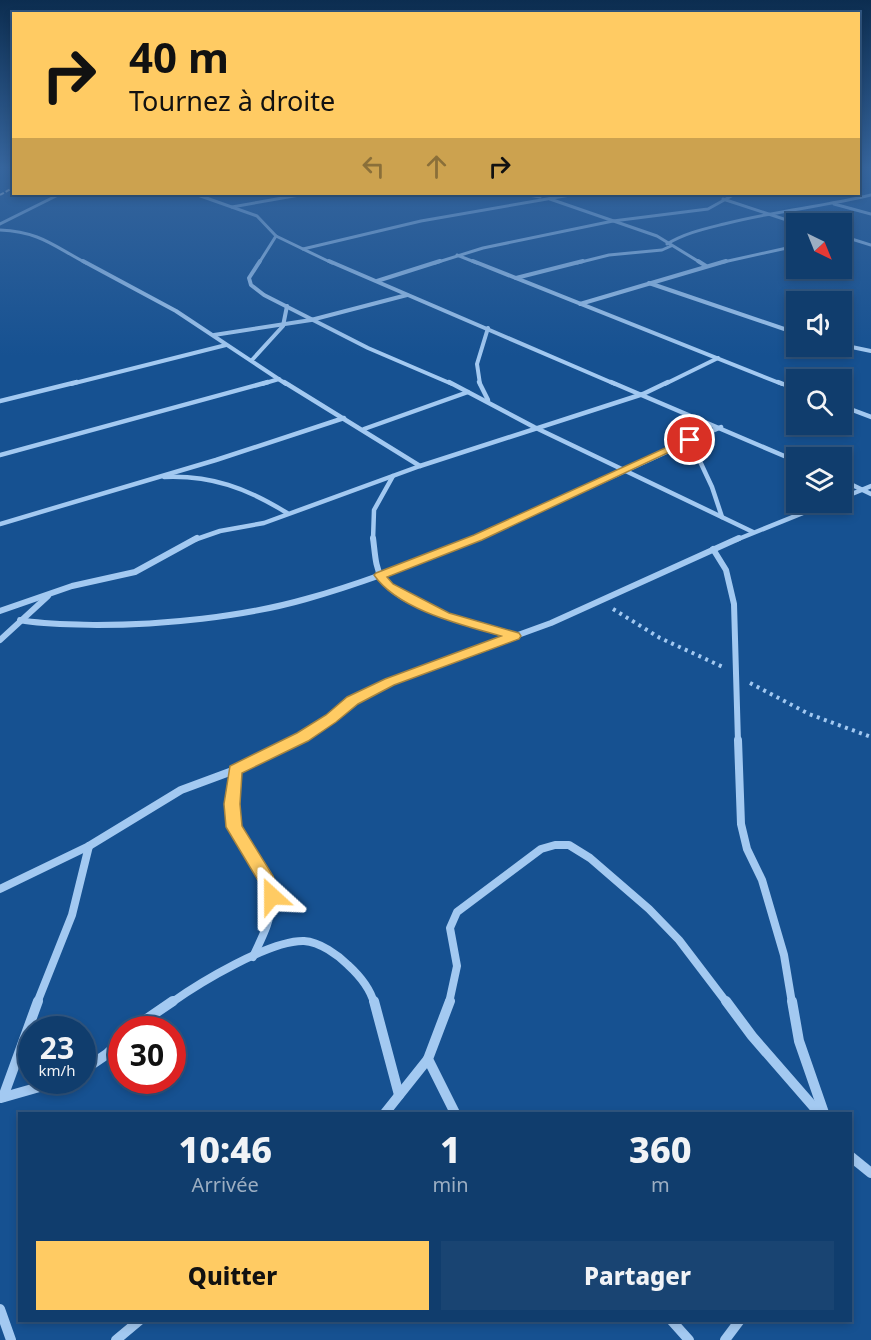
<!DOCTYPE html>
<html lang="fr">
<meta charset="utf-8">
<style>
:root{--surface:#103d6d;--page:#194472;--text:#f1f3f6;--muted:#9caec2;--line:#305680;--accent:#ffcb63}
body{margin:0;font-family:"Noto Sans",sans-serif;background:var(--page);color:var(--text);height:100vh;display:flex;flex-direction:column;font-size:22px;white-space:nowrap}
*{box-sizing:border-box;margin:0}
p{font-size:20px;color:var(--muted)}
.icon{flex:none;width:33px;height:33px;fill:none;stroke:currentColor;stroke-width:2;stroke-linecap:round;stroke-linejoin:round}
.map{position:relative;flex:1;overflow:hidden}
.drawer{position:absolute;left:18px;top:1112px;width:834px;height:210px;display:flex;flex-direction:column;background:var(--surface);border-radius:0px;box-shadow:0 3px 9px #0003,0 0 0 2px var(--line)}
.drawer>*{flex:none}
.hud{position:absolute;left:12px;top:12px;width:848px;height:183px;border-radius:0px;box-shadow:0 3px 9px #0003,0 0 0 2px var(--line);background:#ffcb63;color:#111;overflow:hidden}
.needle{width:39px;rotate:137deg}
.controls{position:absolute;left:786px;top:213px;display:grid;gap:12px}
.controls a{display:grid;place-items:center;width:66px;height:66px;border-radius:0px;background:var(--surface);box-shadow:0 3px 9px #0003,0 0 0 2px var(--line);font-size:30px}
.speed{position:absolute;left:18px;top:1016px;display:flex;gap:12px;font-size:30px;font-weight:700;text-align:center}
.speed>*{display:grid;place-content:center;width:78px;height:78px;border-radius:50%;background:var(--surface);box-shadow:0 3px 9px #0003,0 0 0 2px var(--line);line-height:1}
.speed small{font-size:15px;font-weight:400}
.speed .limit{border:9px solid #d22;background:#fff;color:#111}
.pin{position:absolute;display:grid;place-items:center;width:51px;height:51px;color:#fff;margin:-26px;border:3px solid #fff;border-radius:50%;box-shadow:0 2px 6px #0007}
.me{position:absolute;width:66px;margin:-33px;rotate:336deg;stroke-linejoin:round;filter:drop-shadow(0 0 4px #0008)}
.turn{display:flex;align-items:center;gap:21px;height:126px;padding:0 18px;font-size:27px}
.turn .icon{width:78px;height:78px;stroke-width:2.5}
.turn b{display:block;font-size:42px;line-height:51px}
.lanes{display:flex;align-items:center;height:57px;padding:0 18px;background:#0003;justify-content:center;gap:30px;direction:ltr}
.lanes .off{opacity:.35}
.eta{display:flex;justify-content:space-evenly;align-items:center;height:102px;text-align:center}
.eta b{font-size:36px;font-weight:800;line-height:42px}
.cta{display:flex;gap:12px;margin-top:auto;padding:12px 18px}
.cta a{flex:1;height:69px;border-radius:0px;background:var(--accent);color:#111;font-size:24px;font-weight:800;line-height:69px;text-align:center}
.cta a+a{background:var(--page);color:var(--text)}
.map>svg:first-child{display:block}
.lines{fill:none;stroke-linecap:round;stroke-linejoin:round}
.path{stroke:#a3c9f1;stroke-width:4;stroke-dasharray:3 4.5;stroke-linecap:butt}
.street-far5{stroke:#a3c9f1;stroke-width:3}
.street-far4{stroke:#a3c9f1;stroke-width:4}
.street-far3{stroke:#a3c9f1;stroke-width:4.5}
.street-far2{stroke:#a3c9f1;stroke-width:6}
.street-far1{stroke:#a3c9f1;stroke-width:8}
.street{stroke:#a3c9f1;stroke-width:10}
.rail{stroke:#fff;stroke-width:2;stroke-dasharray:4.5 2;stroke-linecap:butt}
.route{fill:#ffcb63;stroke:#a68440;stroke-width:1.5}
</style>
<div class="map">
<svg width="871" height="1340" viewBox="0 0 871 1340">
<rect width="100%" height="100%" fill="#165191"/>
<g class="lines">
<g class="path">
<polyline points="613,609 660,638 723,667"/>
<polyline points="750,683 809,714 871,737"/>
</g>
<g class="street-far5">
<polyline points="195,194 257,216 276,236 332,263"/>
<polyline points="523,194 540,197"/>
<polyline points="550,199 657,236 701,263"/>
<polyline points="723,199 799,224"/>
<polyline points="834,204 871,214"/>
<polyline points="232,207 305,194"/>
<polyline points="0,224 60,194"/>
<path d="M0 230C40 232 52 245 86 263"/>
<polyline points="842,236 871,245"/>
<path d="M667 244C685 233 704 229 724 224 773 211 822 207 871 195"/>
<polyline points="303,249 421,221 576,194"/>
<polyline points="457,255 477,263"/>
<polyline points="259,263 276,236"/>
<polyline points="435,263 483,248 613,221 708,209 735,194"/>
<polyline points="577,263 609,255 662,250 671,246"/>
<polyline points="719,263 796,246"/>
</g>
<g class="street-far4">
<polyline points="83,261 176,311 286,384"/>
<polyline points="260,261 249,278 251,285 264,295 368,348 452,384"/>
<polyline points="329,261 615,384"/>
<polyline points="473,261 782,384"/>
<polyline points="698,261 706,266"/>
<polyline points="516,278 583,261"/>
<polyline points="377,281 440,261"/>
<polyline points="649,283 796,333"/>
<polyline points="580,304 726,261"/>
<polyline points="214,335 311,320 407,295"/>
<polyline points="842,345 871,351"/>
<polyline points="252,360 283,326 287,306"/>
<polyline points="71,384 226,345"/>
<polyline points="262,384 279,379"/>
<polyline points="480,384 477,364 488,328"/>
<polyline points="665,384 718,358"/>
</g>
<g class="street-far3">
<polyline points="284,382 420,466"/>
<polyline points="449,382 534,427 753,532"/>
<polyline points="479,382 488,400"/>
<polyline points="611,382 796,461"/>
<polyline points="778,382 796,389"/>
<polyline points="0,401 77,382"/>
<polyline points="842,406 871,417"/>
<polyline points="364,429 468,392"/>
<polyline points="690,440 712,487 722,517"/>
<polyline points="0,455 268,382"/>
<path d="M164 477C211 475 247 488 287 513"/>
<polyline points="842,480 871,494"/>
<polyline points="842,498 871,486"/>
<polyline points="0,524 216,460 344,418"/>
<polyline points="194,540 220,531 264,523 420,466 643,394 668,382"/>
<polyline points="373,540 374,510 393,476"/>
<polyline points="474,540 721,427"/>
<polyline points="736,540 830,502"/>
</g>
<g class="street-far2">
<path d="M373 538C375 552 375 567 382 579 401 609 481 627 515 636"/>
<polyline points="713,549 726,570 734,604 738,742"/>
<polyline points="0,611 72,586 135,572 197,538"/>
<path d="M20 620C46 625 71 624 97 625 162 625 243 617 306 599 364 583 421 560 478 538"/>
<polyline points="0,640 48,596"/>
<polyline points="294,742 331,719 352,701 389,682 551,623 739,538"/>
</g>
<g class="street-far1">
<polyline points="738,740 741,824 747,849 762,880 784,955 792,1003"/>
<path d="M235 770C233 788 229 808 234 825 242 853 272 873 271 904 271 922 260 941 253 957"/>
<polyline points="0,889 89,846 181,790 235,770 297,740"/>
<polyline points="37,1003 72,915 89,846"/>
<path d="M171 1003C199 983 270 940 304 941 320 942 338 955 348 965 360 976 370 988 374 1003"/>
<polyline points="449,1003 457,966 450,928 457,912 541,849 555,845 569,845 590,858 649,909 679,940 727,1003"/>
</g>
<g class="street">
<polyline points="374,1001 399,1095"/>
<polyline points="450,1001 428,1059 455,1113"/>
<polyline points="726,1001 752,1036 819,1113"/>
<polyline points="792,1001 799,1041 824,1113"/>
<polyline points="132,1029 173,1001"/>
<polyline points="82,1071 107,1054 122,1040"/>
<polyline points="3,1097 38,1001"/>
<polyline points="1,1098 64,1080"/>
<polyline points="385,1113 428,1059"/>
<polyline points="850,1156 871,1173"/>
<polyline points="0,1309 11,1340"/>
<polyline points="671,1320 689,1340"/>
<polyline points="116,1340 140,1320"/>
<polyline points="725,1340 740,1320"/>
</g>
<polyline class="rail" points="0,195 14,187"/>
</g>
<linearGradient id="sky" x2="0" y2="1"><stop stop-color="#0c2d50"/><stop offset="0.47" stop-color="#36659d"/><stop offset="1" stop-color="#36659d" stop-opacity="0"/></linearGradient>
<rect width="871" height="356" fill="url(#sky)"/>
<path class="route" d="M687 438 695 440 482 540 387 577 393 584 449 613 519 633 521 636 519 639 394 685 358 704 336 722 308 741 242 773 240 804 242 826 273 876 281 896 278 901 272 903 266 901 259 882 226 827 224 804 230 766 297 733 326 715 347 697 385 679 501 636C462 625 398 610 374 575L376 573 474 535Z"/>
</svg>
<div class="controls">
<a><svg class="needle" viewBox="-14 -14 28 28"><path d="M0-13l5 13h-10z" fill="#e53935"/><path d="M0 13l5-13h-10z" fill="#9caec2"/></svg></a>
<a><svg class="icon" aria-label="sound" viewBox="0 0 24 24"><path d="M4 9h4l5-4v14l-5-4H4zM17 9q2 3 0 6"/></svg></a>
<a><svg class="icon" aria-label="search" viewBox="0 0 24 24"><circle cx="10" cy="10" r="6"/><path d="M15 15l6 6"/></svg></a>
<a><svg class="icon" aria-label="layers" viewBox="0 0 24 24"><path d="M12 4l9 5-9 5-9-5zM3 14l9 5 9-5"/></svg></a>
</div>
<div class="speed"><div>23<small>km/h</small></div><div class="limit">30</div></div>
<div class="pin" style="left:690px;top:440px;background:#d93025"><svg class="icon" aria-label="arrive" viewBox="0 0 24 24"><path d="M6 21V4h12l-3 4 3 4H6"/></svg></div>
<svg class="me" style="left:272px;top:896px" viewBox="-20 -20 40 40"><path d="M0-17L14 15 0 8-14 15z" fill="#ffcb63" stroke="#fff" stroke-width="4"/></svg>
<div class="hud">
<div class="turn"><svg class="icon" aria-label="right" viewBox="0 0 24 24"><path d="M7 20v-9h11M14 6l5 5-5 5"/></svg><div><b>40 m</b>Tournez à droite</div></div>
<div class="lanes"><svg class="icon off" aria-label="left" viewBox="0 0 24 24"><path d="M17 20v-9H6M10 6l-5 5 5 5"/></svg><svg class="icon off" aria-label="ahead" viewBox="0 0 24 24"><path d="M12 20V5M6 11l6-6 6 6"/></svg><svg class="icon" aria-label="right" viewBox="0 0 24 24"><path d="M7 20v-9h11M14 6l5 5-5 5"/></svg></div>
</div>
<section class="drawer">
<div class="eta">
<div><b>10:46</b><p>Arrivée</p></div>
<div><b>1</b><p>min</p></div>
<div><b>360</b><p>m</p></div>
</div>
<div class="cta"><a>Quitter</a><a>Partager</a></div>
</section>
</div>
